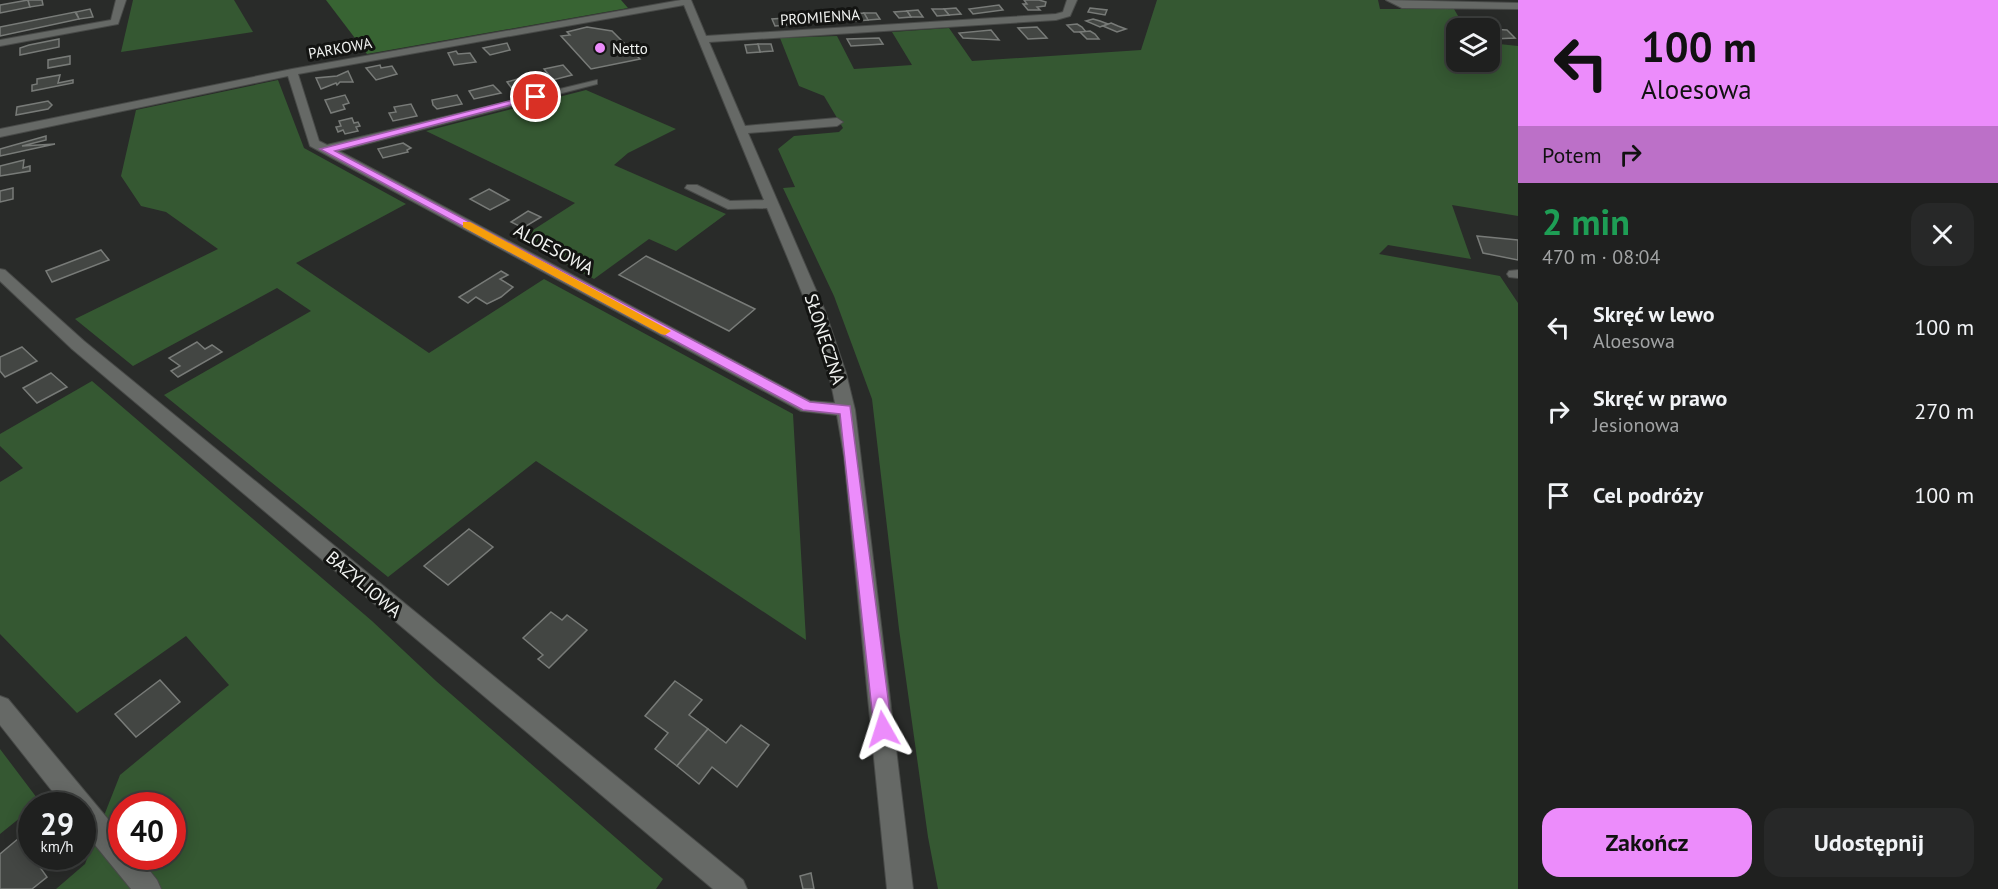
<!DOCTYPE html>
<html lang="pl">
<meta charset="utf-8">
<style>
:root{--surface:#1f201f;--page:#272828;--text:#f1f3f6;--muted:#a1a3a4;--line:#3c3e3d;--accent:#ec8cfb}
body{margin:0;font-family:"PT Sans",sans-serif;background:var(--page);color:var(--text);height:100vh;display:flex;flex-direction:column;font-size:22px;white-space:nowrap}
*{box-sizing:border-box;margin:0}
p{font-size:20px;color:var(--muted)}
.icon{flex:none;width:33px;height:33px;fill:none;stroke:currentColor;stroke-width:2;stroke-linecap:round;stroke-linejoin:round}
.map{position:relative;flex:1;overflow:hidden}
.side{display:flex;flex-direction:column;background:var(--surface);width:480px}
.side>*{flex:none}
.top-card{background:#ec8cfb;color:#111;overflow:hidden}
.buttons{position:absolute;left:1446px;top:18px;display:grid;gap:12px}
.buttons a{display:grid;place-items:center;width:54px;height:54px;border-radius:12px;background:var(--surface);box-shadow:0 3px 15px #0003,0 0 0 2px var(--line);font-size:30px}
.speed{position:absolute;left:18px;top:792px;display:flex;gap:12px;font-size:30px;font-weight:700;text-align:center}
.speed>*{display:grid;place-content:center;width:78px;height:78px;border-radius:50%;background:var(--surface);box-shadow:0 3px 15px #0003,0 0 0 2px var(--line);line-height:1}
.speed small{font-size:15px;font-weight:400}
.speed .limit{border:9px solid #d22;background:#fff;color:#111}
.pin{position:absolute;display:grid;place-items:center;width:51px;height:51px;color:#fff;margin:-26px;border:3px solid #fff;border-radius:50%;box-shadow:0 2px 6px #0007}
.me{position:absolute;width:66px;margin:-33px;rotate:354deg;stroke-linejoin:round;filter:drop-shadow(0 0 4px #0008)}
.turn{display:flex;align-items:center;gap:21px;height:126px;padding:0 24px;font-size:27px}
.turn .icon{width:78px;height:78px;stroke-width:2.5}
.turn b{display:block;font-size:42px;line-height:51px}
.then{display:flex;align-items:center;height:57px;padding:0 24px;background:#0003;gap:12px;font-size:22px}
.round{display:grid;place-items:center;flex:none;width:63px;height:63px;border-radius:18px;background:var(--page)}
.summary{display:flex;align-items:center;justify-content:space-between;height:102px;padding:0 24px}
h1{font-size:36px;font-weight:600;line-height:45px;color:#1e9e55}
.action{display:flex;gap:12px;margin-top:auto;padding:12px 24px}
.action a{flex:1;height:69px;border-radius:18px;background:var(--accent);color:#111;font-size:24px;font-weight:600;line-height:69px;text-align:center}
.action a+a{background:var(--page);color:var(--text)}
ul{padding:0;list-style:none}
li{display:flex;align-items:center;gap:18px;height:84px;padding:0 24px}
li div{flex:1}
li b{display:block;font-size:22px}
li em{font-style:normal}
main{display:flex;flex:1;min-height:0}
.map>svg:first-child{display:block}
.green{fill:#355832;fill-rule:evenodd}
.forest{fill:#386433}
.building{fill:#434643;stroke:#787b78;stroke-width:1.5}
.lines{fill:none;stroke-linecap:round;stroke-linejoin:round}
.minor-casing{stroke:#484a48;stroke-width:2}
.minor{fill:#666966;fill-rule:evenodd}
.route{fill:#ec8cfb;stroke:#995ba3;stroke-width:1.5}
.slow{fill:#f59e0b}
.poi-dot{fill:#ec8cfb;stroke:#131412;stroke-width:2}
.labels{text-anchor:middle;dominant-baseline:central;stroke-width:6;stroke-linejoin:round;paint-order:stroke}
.far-street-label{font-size:15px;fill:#f1f3f1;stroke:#131412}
.far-poi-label{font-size:15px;fill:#f1f3f1;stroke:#131412;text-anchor:start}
.street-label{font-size:18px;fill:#f1f3f1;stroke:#131412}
</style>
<main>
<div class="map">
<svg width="1518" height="889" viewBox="0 0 1518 889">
<rect width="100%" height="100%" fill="#292b29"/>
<g class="green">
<polygon points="133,0 234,0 253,32 121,52"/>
<polygon points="1157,0 1378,0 1380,9 1454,9 1465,28 1456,28 1456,62 1490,62 1490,43 1518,46 1518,216 1452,205 1471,259 1388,245 1379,254 1500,276 1518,303 1518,889 938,889 928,837 899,629 872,399 834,296 783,188 795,187 778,149 794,136 839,132 843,128 824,96 799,86 780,38 837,36 854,69 912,65 892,32 949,28 972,61 1141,50"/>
<polygon points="278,80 304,148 406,204 296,263 429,353 544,279 793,414 806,640 536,461 388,577 164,395 311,311 277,288 133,366 75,319 218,249 166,212 141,206 121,176 136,110"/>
<polygon points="586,90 676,129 628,153 614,165 726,214 676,251 649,239 594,279 519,239 575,203 426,131"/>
<path d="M92 381 372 621 436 681 663 879 656 889H56L85 864 120 775 229 685 186 636 77 713 0 634V482L23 468 0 446V434ZM122 806H172V856H122Z"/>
<polygon points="0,749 40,802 32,806 31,809 0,834"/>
</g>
<polygon class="forest" points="326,0 621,0 628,8 367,54"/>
<g class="building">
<polygon points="28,0 30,7 0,13 0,5"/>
<polygon points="28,0 42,0 43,5 30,7"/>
<polygon points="1024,0 1039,0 1046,2 1045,6 1037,7 1040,10 1028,10 1023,4 1027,4"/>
<polygon points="999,5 1003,10 973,14 969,9"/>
<polygon points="956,8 961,14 949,15 944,9"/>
<polygon points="1090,8 1107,10 1105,15 1088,12"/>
<polygon points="90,9 93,17 79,19 76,12"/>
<polygon points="932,9 944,9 949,15 937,16"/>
<polygon points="918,10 923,17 911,17 907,11"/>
<polygon points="907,11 911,17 899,18 894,12"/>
<polygon points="75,12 79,19 0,36 0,27"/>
<polygon points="864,13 876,13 880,19 868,20"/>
<polygon points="864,13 868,20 856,21 852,14"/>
<polygon points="836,15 839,22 827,22 824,16"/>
<polygon points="824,16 827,22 815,23 811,17"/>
<polygon points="797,17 800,24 787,25 785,18"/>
<polygon points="785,18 787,25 775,26 772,19"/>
<polygon points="1093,19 1100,21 1108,24 1100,27 1086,21"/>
<polygon points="1111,23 1118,26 1126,29 1117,32 1103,26"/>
<polygon points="1077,24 1082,27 1086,32 1074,32 1067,25"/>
<polygon points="587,27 612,31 640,59 591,69 561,36 570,35 567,32"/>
<polygon points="1037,27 1047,38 1028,39 1018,28"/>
<polygon points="1490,29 1507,30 1515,38 1492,39"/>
<polygon points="991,30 999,40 963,38 959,33"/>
<polygon points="1090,31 1095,34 1099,39 1087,39 1080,32"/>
<polygon points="879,38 883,44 851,46 847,39"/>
<polygon points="59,39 59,47 20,55 20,48 29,45"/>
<polygon points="507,43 510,50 490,55 483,48"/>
<polygon points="758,44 771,44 773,51 760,52"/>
<polygon points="758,44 760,52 747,53 745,45"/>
<polygon points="456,51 458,54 470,53 476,62 454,65 448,53"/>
<polygon points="70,56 70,64 48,68 48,60"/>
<polygon points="380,65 381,68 392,66 397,74 376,80 366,68"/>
<polygon points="563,65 572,75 553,80 544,69"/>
<polygon points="348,71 353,82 340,82 337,85 336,83 321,89 316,78 337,76"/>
<polygon points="60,75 58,83 73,80 73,83 32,91 32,85 37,84 37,79"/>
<polygon points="531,75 540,84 513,90 507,82"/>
<polygon points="493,85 501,93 474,99 469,91"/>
<polygon points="345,95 349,103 343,105 345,109 331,113 325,100"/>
<polygon points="457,95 462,104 437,109 433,105 432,100"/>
<polygon points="48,101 52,105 48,109 16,115 17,107"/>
<polygon points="411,104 417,116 393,121 389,113 396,112 394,107"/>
<polygon points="352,118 354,123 358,122 360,126 356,127 358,131 345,134 343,130 338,132 336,127 341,126 339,121"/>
<polygon points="46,136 46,140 22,146 55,144 0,156 0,149"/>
<polygon points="403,143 411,148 407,150 408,152 383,158 378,149"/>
<polygon points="24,160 23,168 30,166 30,171 0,176 0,166"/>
<polygon points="13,188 13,199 0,202 0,191"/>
<polygon points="489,189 509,200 490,210 470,199"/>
<polygon points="528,211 541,217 523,228 511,222"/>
<polygon points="1477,236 1518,240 1518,260 1483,253"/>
<polygon points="101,250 109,260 52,282 46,271"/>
<polygon points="646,256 755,309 729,331 619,275"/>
<polygon points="501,271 508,275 500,279 513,287 501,297 487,304 476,297 468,303 459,297"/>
<polygon points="197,342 205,349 212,345 222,352 178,377 171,371 180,366 169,358"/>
<polygon points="22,347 37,361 5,377 0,371 0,357"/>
<polygon points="51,373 67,387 37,403 23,388"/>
<polygon points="469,529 493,547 448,585 424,566"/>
<polygon points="551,612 562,620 567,615 587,630 549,668 538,659 543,655 523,638"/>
<polygon points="160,680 180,702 136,737 115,714"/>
<polygon points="675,681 702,700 689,715 708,729 677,766 655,749 668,733 645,716"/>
<polygon points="741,725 769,745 737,787 712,767 699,784 677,766 708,729 726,743"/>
<polygon points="19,838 47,877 32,889 0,889 0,854"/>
<polygon points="811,873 814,889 803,889 800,876"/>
</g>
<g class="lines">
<g class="minor-casing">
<g id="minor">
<polygon points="116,0 126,0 118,24 0,46 0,40 111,20"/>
<path d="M681 0H691L706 36 1056 14 1063 12 1067 0H1077L1070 16 1056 20 709 42 745 126 837 118 843 122 837 126 748 133 825 311 846 373 855 410 913 889H887L844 456 837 415 801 411 310 146 288 76 0 137V129L292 69ZM684 5 764 200 730 201 697 185H687L685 188 728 209 767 208C793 272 823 335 835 403L810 401 339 151 597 84V80L327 145 319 141 298 74Z"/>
<polygon points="1386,0 1518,3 1518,9 1402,8"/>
<polygon points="0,269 5,270 84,341 743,880 747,889 713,889 72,349 0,281"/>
<polygon points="1518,270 1518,278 1509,277 1507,274 1509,271"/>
<polygon points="0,696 8,699 122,836 122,856 138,856 157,880 161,889 131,889 82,829 82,806 64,806 0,725"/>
</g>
</g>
<use href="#minor" class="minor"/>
</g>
<polygon class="route" points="533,95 541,97 335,151 810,402 850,406 892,729 889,736 883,738 877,736 874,729 840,414 803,410 320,149"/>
<polygon class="slow" points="463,222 470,222 671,331 665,335 661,334 463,227"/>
<circle class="poi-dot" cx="600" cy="48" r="6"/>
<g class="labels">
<g class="far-street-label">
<text transform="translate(820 17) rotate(-4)">PROMIENNA</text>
<text transform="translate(340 48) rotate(-10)">PARKOWA</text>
</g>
<g class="far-poi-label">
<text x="612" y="48">Netto</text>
</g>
<g class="street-label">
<text transform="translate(554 249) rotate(28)">ALOESOWA</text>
<text transform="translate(825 339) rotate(72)">SŁONECZNA</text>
<text transform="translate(364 584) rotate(40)">BAZYLIOWA</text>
</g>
</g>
</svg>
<div class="buttons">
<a><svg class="icon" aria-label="layers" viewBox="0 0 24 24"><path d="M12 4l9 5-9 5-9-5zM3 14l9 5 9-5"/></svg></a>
</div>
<div class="speed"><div>29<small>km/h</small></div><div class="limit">40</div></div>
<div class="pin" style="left:536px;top:97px;background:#d93025"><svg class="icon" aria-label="arrive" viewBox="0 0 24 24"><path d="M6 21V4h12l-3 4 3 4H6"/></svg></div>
<svg class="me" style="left:883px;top:729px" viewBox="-20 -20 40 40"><path d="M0-17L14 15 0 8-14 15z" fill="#ec8cfb" stroke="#fff" stroke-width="4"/></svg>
</div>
<section class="side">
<div class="top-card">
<div class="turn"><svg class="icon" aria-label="left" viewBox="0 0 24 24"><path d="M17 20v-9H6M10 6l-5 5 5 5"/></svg><div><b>100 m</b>Aloesowa</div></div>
<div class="then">Potem<svg class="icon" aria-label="right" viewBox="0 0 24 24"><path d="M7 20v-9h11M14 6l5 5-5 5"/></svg></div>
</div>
<div class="summary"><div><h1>2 min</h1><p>470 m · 08:04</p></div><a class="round"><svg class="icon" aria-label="close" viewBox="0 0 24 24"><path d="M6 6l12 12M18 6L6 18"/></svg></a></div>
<ul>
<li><svg class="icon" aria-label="left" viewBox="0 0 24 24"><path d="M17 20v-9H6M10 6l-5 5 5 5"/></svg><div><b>Skręć w lewo</b><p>Aloesowa</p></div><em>100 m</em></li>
<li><svg class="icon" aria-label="right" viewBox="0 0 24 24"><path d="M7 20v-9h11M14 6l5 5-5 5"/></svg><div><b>Skręć w prawo</b><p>Jesionowa</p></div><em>270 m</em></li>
<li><svg class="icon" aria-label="arrive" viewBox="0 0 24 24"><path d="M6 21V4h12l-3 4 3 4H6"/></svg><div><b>Cel podróży</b></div><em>100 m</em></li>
</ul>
<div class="action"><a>Zakończ</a><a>Udostępnij</a></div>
</section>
</main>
